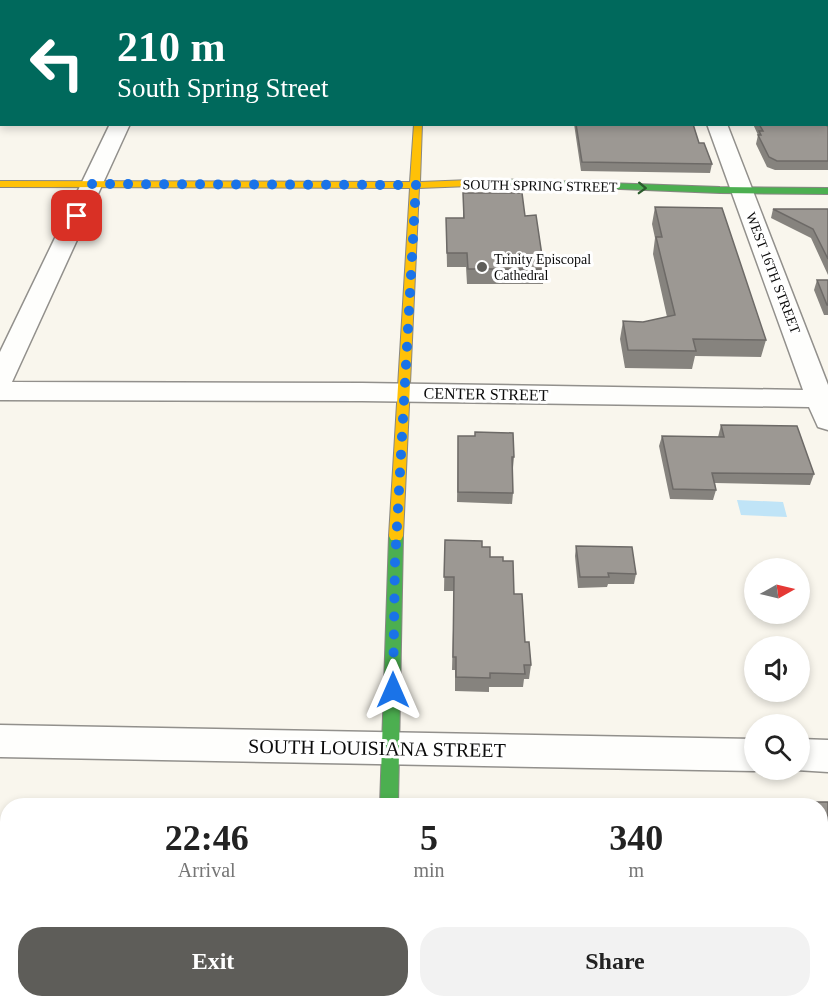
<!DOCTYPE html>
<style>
:root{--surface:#fff;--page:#f2f2f2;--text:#222;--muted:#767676;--accent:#5e5d59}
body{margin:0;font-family:Georgia,serif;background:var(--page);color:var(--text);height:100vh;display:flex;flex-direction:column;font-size:22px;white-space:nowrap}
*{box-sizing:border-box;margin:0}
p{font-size:20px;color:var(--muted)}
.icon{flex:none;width:33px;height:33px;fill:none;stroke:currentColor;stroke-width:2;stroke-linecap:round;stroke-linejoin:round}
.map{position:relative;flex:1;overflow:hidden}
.details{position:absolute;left:0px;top:798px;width:828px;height:210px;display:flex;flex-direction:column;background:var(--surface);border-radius:24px 24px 0 0;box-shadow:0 3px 9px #0003}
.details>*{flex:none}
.banner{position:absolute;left:0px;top:0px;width:828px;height:126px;box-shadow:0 3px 9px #0003;background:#00695c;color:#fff;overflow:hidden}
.needle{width:39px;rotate:82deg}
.tools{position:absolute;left:744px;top:558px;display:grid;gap:12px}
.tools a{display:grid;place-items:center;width:66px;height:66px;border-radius:50%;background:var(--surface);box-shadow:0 3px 9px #0003;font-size:30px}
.pin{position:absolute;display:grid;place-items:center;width:51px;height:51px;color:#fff;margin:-26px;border-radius:12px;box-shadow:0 3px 9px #0006}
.me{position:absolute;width:66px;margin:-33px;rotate:0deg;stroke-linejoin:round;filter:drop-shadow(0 0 4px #0008)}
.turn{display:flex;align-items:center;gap:21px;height:126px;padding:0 18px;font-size:27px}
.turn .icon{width:78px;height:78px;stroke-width:2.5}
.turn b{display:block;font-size:42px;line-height:51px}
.eta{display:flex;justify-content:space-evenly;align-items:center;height:102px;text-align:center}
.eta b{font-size:36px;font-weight:700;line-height:42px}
.action{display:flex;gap:12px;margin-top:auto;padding:12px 18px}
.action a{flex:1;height:69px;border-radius:24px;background:var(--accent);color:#fff;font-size:24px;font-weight:700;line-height:69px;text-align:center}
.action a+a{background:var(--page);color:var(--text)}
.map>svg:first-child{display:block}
.water{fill:#c0e4f7}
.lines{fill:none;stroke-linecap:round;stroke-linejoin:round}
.street-casing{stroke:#92908c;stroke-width:3}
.fast-casing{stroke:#888783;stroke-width:2}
.slow-casing{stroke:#888783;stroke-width:2}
.street{fill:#fefefc;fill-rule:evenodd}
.fast{fill:#4caf50;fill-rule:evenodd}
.slow{fill:#ffc107;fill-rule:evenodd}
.wall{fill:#86837e}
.building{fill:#9c9893;stroke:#6d6a67;stroke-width:1.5}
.oneway{stroke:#2b5c2d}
.route{stroke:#1a73e8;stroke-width:10;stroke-dasharray:0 18}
.poi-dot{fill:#5e5d59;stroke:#fff;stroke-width:2}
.labels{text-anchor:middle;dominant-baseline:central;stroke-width:6;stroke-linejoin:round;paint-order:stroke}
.far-street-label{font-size:14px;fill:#0a0a0a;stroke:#fff}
.far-poi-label{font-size:14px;fill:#0a0a0a;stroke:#fff;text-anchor:start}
.street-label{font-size:16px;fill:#0a0a0a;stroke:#fff}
.near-street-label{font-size:20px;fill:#0a0a0a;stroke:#fff}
</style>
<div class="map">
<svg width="828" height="1008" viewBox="0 0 828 1008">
<rect width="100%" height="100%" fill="#f9f6ed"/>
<polygon class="water" points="737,500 783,502 787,517 741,515"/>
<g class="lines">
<g class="street-casing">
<g id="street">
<rect x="165" y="0" width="16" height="2"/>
<rect x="666" y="0" width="16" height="2"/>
<polygon points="110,124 130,124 12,382 362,383 803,390 707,124 727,124 828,385 828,430 818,427 809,407 362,401 0,400 0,352"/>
<polygon points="0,725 754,739 754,770 758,770 754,771 0,757"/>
<polygon points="800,739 828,740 828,772 796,770 800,770"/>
</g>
</g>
<g class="fast-casing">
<g id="fast">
<rect x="0" y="44" width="2" height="4"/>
<polygon points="496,179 720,187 828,188 828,194 720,193 493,184 493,180"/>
<polygon points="396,531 401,532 403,536 398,806 380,806 389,536 391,532"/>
<rect x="370" y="1000" width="20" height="8"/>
</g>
</g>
<g class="slow-casing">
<g id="slow">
<rect x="421" y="0" width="8" height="2"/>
<polygon points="414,124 422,124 420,182 496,179 501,182 496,185 419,188 403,536 401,540 391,540 389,536 410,188 0,187 0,181 410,182"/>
</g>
</g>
<use href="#street" class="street"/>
<use href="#fast" class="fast"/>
<use href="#slow" class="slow"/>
</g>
<g class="wall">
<polygon points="0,0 42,0 42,2 2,2 2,17 0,16"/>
<polygon points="826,48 827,51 828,51 828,88 826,88"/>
<polygon points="574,124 693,124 699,143 712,164 710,173 581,171"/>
<polygon points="753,124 826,124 828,127 828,170 775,170 767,167 756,144 758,135"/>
<polygon points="463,193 525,216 544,269 543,284 467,284 466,267 447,267 446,218 463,218"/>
<polygon points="655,207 766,340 761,357 695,356 692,369 625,368 620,339 623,321 643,322 667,317 653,254 655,238 652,224"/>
<polygon points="773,209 828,209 828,275 811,238 771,218"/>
<polygon points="817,280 828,280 828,315 824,315 814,290"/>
<polygon points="721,425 814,474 810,485 715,483 716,490 713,500 670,499 659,446 662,436 718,437"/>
<polygon points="458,436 514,457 513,468 513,493 512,504 457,502"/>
<polygon points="445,540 482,547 490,557 503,561 514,594 525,642 531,665 529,679 524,679 523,687 489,687 489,692 455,691 455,670 452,670 454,591 444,591"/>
<polygon points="576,546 636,574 634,584 608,584 607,587 578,588 575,556"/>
<polygon points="787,802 828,802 828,1008 767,1008 766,1000 820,1000 820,806 785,806"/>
</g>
<g class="building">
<polygon points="0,0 40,0 35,2 2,2 2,6 0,5"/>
<polygon points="213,0 258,0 258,2 212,2"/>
<rect x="826" y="6" width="2" height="31"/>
<polygon points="826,48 827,51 828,51 828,79 826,79"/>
<polygon points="576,124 693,124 699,143 704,143 712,164 582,162"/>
<polygon points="759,124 826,124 828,127 828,161 777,161 769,157 758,135 761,135 759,131 763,131"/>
<polygon points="463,193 522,193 525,216 536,215 544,269 468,269 467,253 447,253 446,218 464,218"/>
<polygon points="655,207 722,208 766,340 693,339 696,351 628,350 623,321 643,322 675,315 656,237 662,237"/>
<polygon points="773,209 828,209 828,259 813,229"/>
<polygon points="817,280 828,280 828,305 827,305"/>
<polygon points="721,425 797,426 814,474 712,473 716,490 673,489 662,436 724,437"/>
<polygon points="475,432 513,433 514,457 512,457 513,493 458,492 458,436 475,436"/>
<polygon points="445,540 482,541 482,547 490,547 490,557 503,557 503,561 513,561 514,594 522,594 525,642 529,642 531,665 524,665 525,674 490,673 490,678 456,677 456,657 453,657 454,577 444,577"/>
<polygon points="576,546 632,547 636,574 608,573 609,577 580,577"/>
<polygon points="787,802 828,802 828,1008 780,1008 778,1000 820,1000 820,948 822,948 820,943 820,806 788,806"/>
</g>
<defs><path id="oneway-chevron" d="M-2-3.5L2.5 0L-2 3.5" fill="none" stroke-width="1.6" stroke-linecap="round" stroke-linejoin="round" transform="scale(1.5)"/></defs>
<use class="oneway" href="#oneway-chevron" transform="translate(642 188) rotate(2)"/>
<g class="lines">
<polyline class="route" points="77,216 91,184 416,185 395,562 393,690"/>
</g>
<circle class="poi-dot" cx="482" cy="267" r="6"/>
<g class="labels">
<g class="far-street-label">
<text transform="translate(540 186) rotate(1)">SOUTH SPRING STREET</text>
<text transform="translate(773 273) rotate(69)">WEST 16TH STREET</text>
</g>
<g class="far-poi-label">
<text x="494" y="259">Trinity Episcopal<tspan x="494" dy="16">Cathedral</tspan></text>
</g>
<g class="street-label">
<text transform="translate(486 394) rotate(1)">CENTER STREET</text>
</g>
<g class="near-street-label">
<text transform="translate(377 748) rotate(1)">SOUTH LOUISIANA STREET</text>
</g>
</g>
</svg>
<div class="tools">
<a><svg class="needle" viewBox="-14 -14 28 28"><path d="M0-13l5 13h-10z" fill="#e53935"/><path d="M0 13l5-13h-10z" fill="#767676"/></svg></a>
<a><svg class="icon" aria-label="sound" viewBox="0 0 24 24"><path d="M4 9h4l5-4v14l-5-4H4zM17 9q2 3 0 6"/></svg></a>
<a><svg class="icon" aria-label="search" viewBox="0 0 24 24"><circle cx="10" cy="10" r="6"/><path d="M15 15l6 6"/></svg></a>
</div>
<div class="pin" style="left:77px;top:216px;background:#d93025"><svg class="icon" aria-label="arrive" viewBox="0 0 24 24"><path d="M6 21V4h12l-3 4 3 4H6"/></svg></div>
<svg class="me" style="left:393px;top:690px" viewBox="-20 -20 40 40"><path d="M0-17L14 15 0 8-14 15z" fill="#1a73e8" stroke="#fff" stroke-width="4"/></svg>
<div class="banner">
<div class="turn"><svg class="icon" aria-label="left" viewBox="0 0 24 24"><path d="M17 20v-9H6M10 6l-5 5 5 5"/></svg><div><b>210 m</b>South Spring Street</div></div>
</div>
<section class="details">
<div class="eta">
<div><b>22:46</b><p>Arrival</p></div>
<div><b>5</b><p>min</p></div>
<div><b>340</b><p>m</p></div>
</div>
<div class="action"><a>Exit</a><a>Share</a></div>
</section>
</div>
